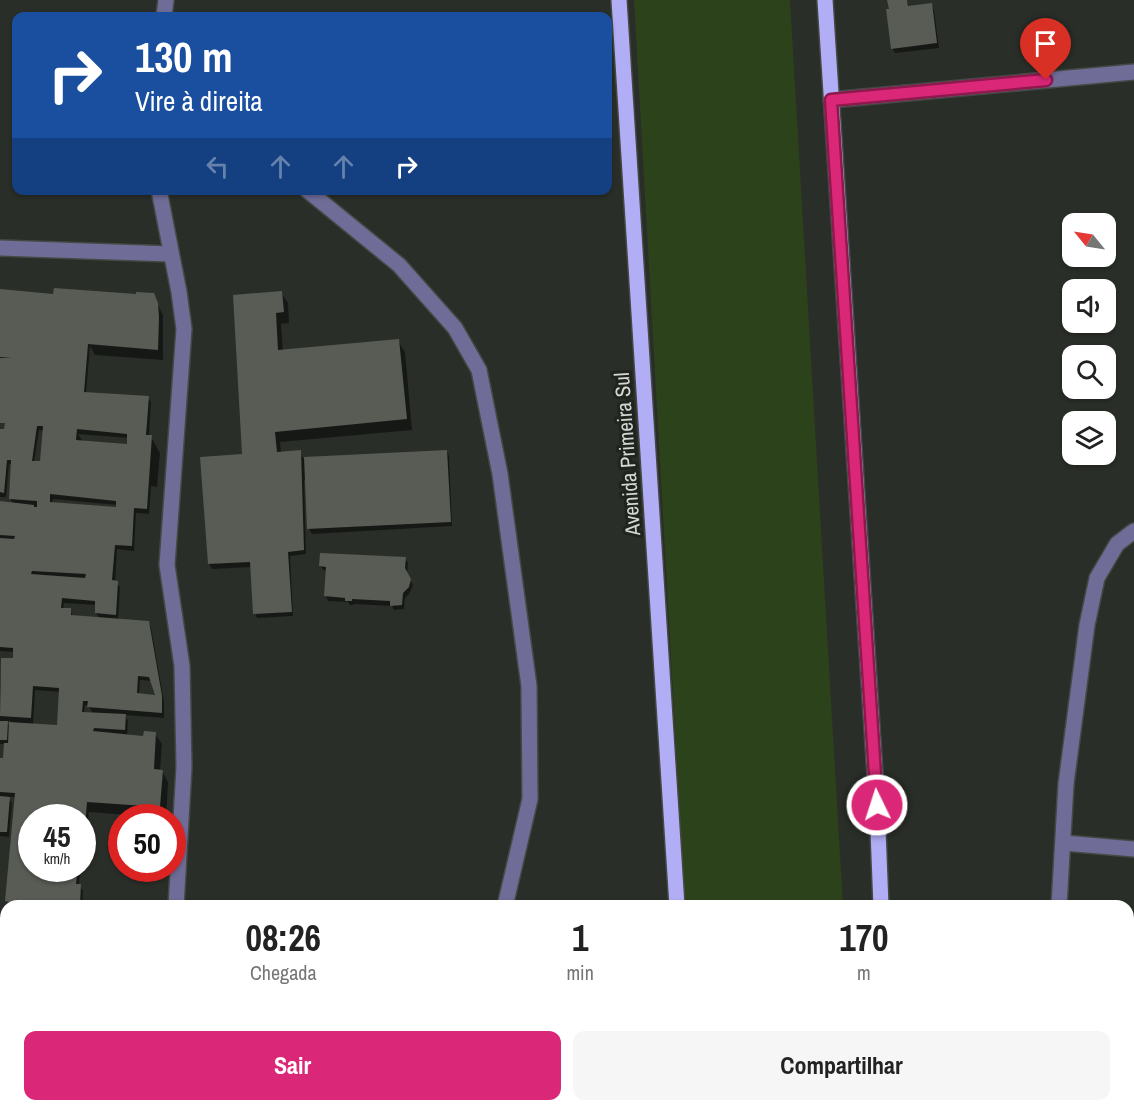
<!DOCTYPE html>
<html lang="pt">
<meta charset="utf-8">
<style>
:root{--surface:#fff;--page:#f6f6f6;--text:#222;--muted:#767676;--accent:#db2777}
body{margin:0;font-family:"Archivo Narrow",sans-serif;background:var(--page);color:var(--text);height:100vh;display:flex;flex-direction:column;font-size:22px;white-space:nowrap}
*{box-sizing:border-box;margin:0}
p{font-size:20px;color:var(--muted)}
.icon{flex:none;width:33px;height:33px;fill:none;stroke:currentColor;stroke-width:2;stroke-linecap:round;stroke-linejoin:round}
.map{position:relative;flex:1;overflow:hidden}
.sheet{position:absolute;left:0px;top:900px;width:1134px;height:212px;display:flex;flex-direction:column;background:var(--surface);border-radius:18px 18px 0 0;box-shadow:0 2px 4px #0004}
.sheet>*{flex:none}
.hud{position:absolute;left:12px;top:12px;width:600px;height:183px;border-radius:12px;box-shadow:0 2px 4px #0004;background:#1a4fa0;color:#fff;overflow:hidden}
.needle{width:39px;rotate:300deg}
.controls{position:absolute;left:1062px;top:213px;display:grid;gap:12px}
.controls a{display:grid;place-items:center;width:54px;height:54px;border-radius:12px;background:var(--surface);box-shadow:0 2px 4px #0004;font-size:30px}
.speed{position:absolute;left:18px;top:804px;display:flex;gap:12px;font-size:30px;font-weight:700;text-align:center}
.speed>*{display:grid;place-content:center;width:78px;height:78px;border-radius:50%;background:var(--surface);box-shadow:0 2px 4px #0004;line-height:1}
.speed small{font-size:15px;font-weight:400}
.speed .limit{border:9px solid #d22;background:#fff;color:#111}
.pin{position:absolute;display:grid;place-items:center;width:51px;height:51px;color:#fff;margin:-62px -26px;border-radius:50% 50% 50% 0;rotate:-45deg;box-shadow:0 0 6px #0007}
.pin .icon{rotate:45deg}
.me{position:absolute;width:66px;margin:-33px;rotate:356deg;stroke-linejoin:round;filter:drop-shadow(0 0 4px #0008)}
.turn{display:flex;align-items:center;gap:21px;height:126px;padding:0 24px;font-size:27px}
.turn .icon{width:78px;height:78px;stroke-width:2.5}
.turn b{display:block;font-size:42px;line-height:51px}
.lanes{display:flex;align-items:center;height:57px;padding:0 24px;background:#0003;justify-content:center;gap:30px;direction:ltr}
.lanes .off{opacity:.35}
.eta{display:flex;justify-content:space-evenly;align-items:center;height:102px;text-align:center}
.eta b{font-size:36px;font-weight:700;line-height:42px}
.cta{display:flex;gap:12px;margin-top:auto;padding:12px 24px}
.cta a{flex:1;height:69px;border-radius:12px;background:var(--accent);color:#fff;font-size:24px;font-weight:700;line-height:69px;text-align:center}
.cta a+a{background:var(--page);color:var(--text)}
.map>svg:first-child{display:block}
.green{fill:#2c421b}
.shadow{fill:#0007;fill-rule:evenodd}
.building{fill:#585c55;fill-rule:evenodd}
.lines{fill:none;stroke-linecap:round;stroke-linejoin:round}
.minor-casing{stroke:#454943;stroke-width:18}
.major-casing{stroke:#454943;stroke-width:18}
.minor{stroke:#6f6c98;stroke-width:15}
.major{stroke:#b2aef6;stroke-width:15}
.route-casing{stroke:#8e194d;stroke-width:15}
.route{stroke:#db2777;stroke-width:10}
.labels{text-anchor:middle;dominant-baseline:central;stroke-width:6;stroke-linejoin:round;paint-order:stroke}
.street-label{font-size:21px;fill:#d4d7d3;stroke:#20241e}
</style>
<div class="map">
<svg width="1134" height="1111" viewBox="0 0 1134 1111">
<rect width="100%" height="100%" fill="#2a2e28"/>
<g class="green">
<polygon points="634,0 790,0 843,906 685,906"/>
<polygon points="696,1106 853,1106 853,1111 697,1111"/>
</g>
<g class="shadow">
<polygon points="896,0 907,0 909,7 931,5 934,10 939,48 895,53 892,48"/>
<path d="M0 291 52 295H153L163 315V360L95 355 90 346 86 393 148 397 151 402 149 436 151 437 160 453 157 487 151 486 149 514 136 513 134 551 117 549 115 582 120 587 118 620 148 622 151 627 164 702V718L125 715 128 721 127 736 145 738 155 734 162 744 160 771H162L168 782 166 818 89 812 87 831H82V818H32V868H80L79 885 83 891 82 906H11L7 901 16 797H8L12 803 9 837 0 836V759L5 760V744H0V685L2 660 14 659 15 652 0 651V503L13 504 10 498 13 464H9L6 497H0V430L5 431 6 422 0 421ZM39 430 44 431 42 463H34ZM78 434 129 438 128 446 83 442ZM53 499 118 505V508L52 503ZM64 603 97 605 96 613 99 618 73 616 70 610 63 609ZM140 680 152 681 157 696 139 695ZM35 690 61 692 58 727 33 725ZM85 705 89 706 93 714 84 713ZM6 721H11L10 728Z"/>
<polygon points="281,293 288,303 289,323 281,324 283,352 398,341 405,352 412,430 280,442 281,453 300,452 303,458 447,451 449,456 452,526 312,534 309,529 306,480 304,480 306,554 290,556 293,616 257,618 255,613 252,567 212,569 209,564 245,456 234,296"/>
<polygon points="405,558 408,563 407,574 413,585 409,594 405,598 404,609 394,610 392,606 353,604 354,605 350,605 348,602 328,601 326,596 327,571 323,570 320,565"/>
<polygon points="0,1020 6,1021 6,1106 126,1106 126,1111 28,1111 25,1107 25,1111 0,1111"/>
</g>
<g class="building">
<polygon points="887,0 907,0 908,6 932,3 937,43 891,49 886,9 889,9"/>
<path d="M54 288 136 294V292L154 293 158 303 159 317 158 350 88 344 84 392 149 396 146 435H152L147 509 134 508 132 546 115 545 112 580 118 581 116 615 95 613V601L62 598 61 608H71V615L149 621 162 696V713L87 707 88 701H83L82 712 126 714 125 730 94 728 93 731 143 736 144 731 156 732 154 769 163 770 160 807 87 802 85 827H82V818H32V868H78L76 884H81L80 906 41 905 19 902 18 905 5 901 15 793 0 792V758H3L4 743H8L9 722 57 725 59 688 33 686 31 718 0 716 1 658H13V648L0 647V538L14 539 15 536 0 535V501L34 505V507H37V501L9 499 11 460H7L4 493 0 492V429H4L5 423H0V358H12L0 357V289L53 294ZM37 426H43L40 461H32ZM77 429 127 434V444L76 440ZM50 494 116 501V507L50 502ZM32 571 86 574 85 578 31 574ZM138 676 149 677 155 695 137 693Z"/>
<polygon points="282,291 284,312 276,313 278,350 399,339 407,419 275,432 277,452 301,450 304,550 288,552 292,612 253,614 250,562 208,564 200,457 242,454 233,295"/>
<polygon points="447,450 451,522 307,529 304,457"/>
<polygon points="320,553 406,557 405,568 411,579 409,587 403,593 402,605 390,606 390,601 352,599 352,601 345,601 345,598 324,596 326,567 319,566"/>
<polygon points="0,721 8,721 7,740 0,740"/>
<polygon points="0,796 10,797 7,832 0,832"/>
<polygon points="0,1019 6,1019 6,1106 23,1106 22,1111 0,1111"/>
<polygon points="27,1106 124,1106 124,1111 26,1111"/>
</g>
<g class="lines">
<g class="minor-casing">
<g id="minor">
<polyline points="164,16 166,0"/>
<polyline points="831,100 1134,72"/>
<polyline points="159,190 179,292 184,329 167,565 182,666 184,767 176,906"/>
<polyline points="307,190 399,265 455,328 479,370 500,474 529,686 530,799 505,906"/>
<polyline points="0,248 171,254"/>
<polyline points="1064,843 1134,849"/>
<polyline points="1059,906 1066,784 1087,625 1097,578 1117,544 1134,531"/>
<polyline points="1128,944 1134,944"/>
<polyline points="0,947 6,948"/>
<polyline points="1106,1106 1109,1111"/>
<polyline points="164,1111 164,1106"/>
<polyline points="424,1111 427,1106"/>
</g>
</g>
<g class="major-casing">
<g id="major">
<polyline points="619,0 677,906"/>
<polyline points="825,0 877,805 881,906"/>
<polyline points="684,1111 684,1106"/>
<polyline points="887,1111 887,1106"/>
</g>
</g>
<use href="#minor" class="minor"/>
<use href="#major" class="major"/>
</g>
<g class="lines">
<g class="route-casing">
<polyline id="route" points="877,805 831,100 1046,80"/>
</g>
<use href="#route" class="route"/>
</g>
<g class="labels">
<g class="street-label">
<text transform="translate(627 454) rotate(-94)">Avenida Primeira Sul</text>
</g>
</g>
</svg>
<div class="controls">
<a><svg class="needle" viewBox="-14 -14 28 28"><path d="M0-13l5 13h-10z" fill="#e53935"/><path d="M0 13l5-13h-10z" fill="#767676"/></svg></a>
<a><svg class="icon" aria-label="sound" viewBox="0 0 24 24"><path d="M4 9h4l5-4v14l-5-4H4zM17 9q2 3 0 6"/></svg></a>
<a><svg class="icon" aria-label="search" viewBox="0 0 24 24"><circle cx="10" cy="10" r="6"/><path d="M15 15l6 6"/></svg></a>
<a><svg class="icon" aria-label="layers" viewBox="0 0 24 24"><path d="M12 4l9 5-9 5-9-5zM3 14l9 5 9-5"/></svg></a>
</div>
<div class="speed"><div>45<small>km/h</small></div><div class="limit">50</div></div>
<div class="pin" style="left:1046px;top:80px;background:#d93025"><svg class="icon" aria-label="arrive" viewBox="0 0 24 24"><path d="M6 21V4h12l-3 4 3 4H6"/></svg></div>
<svg class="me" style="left:877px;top:805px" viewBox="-20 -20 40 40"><circle r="17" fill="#db2777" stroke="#fff" stroke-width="3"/><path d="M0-11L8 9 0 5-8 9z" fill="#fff"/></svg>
<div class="hud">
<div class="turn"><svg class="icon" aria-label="right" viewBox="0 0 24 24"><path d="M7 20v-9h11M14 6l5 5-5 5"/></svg><div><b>130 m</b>Vire à direita</div></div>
<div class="lanes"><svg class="icon off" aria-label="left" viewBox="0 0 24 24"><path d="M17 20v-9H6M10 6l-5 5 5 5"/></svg><svg class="icon off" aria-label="ahead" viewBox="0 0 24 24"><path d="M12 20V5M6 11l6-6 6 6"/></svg><svg class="icon off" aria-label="ahead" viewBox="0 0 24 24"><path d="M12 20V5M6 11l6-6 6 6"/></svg><svg class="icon" aria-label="right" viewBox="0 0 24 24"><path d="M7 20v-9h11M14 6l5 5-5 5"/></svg></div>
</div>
<section class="sheet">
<div class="eta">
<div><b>08:26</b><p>Chegada</p></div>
<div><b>1</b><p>min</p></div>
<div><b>170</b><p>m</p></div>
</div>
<div class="cta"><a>Sair</a><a>Compartilhar</a></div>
</section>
</div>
